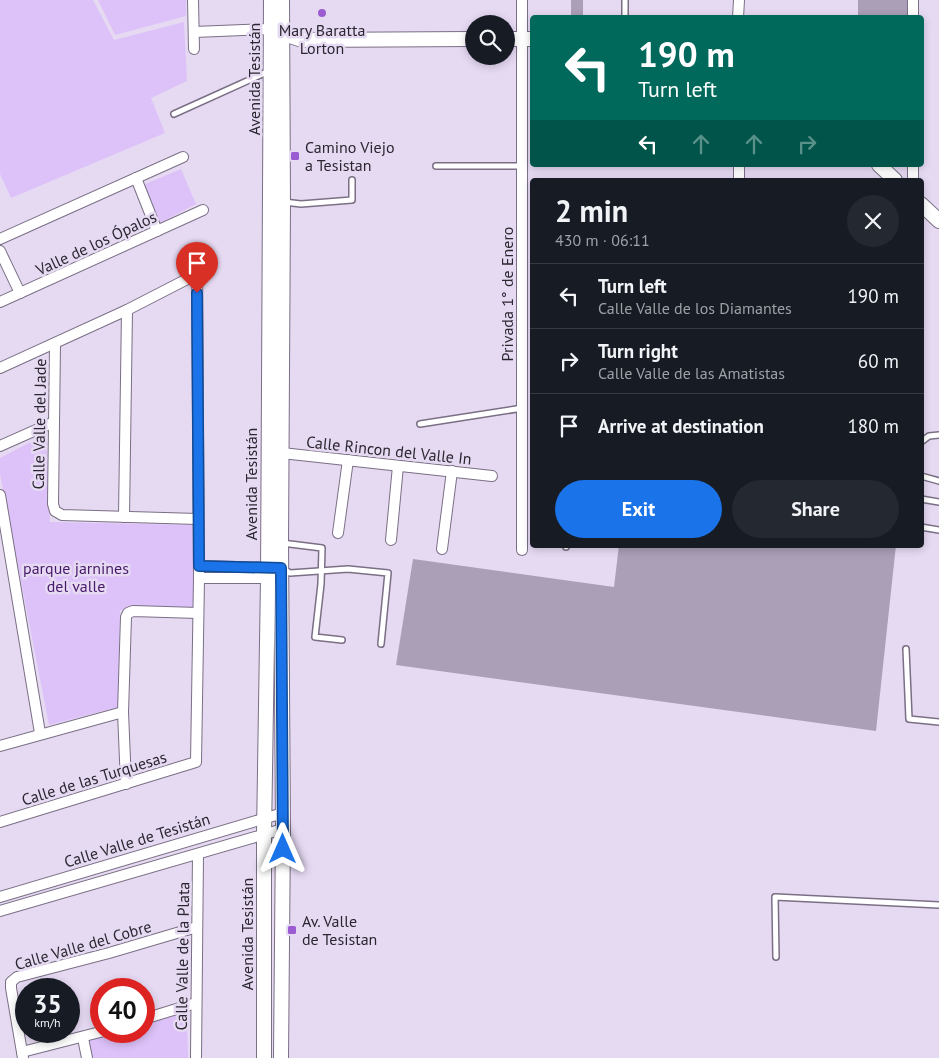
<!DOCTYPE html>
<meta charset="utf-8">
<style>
:root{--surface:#171b24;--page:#242831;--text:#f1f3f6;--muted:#9ea1a6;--line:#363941;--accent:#1a73e8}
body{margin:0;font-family:"PT Sans",sans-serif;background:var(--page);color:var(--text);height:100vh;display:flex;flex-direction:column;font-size:19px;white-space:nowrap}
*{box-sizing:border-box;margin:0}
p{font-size:16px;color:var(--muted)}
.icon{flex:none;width:28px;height:28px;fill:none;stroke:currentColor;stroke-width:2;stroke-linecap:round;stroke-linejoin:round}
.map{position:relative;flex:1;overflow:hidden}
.side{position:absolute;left:530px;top:178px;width:394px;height:370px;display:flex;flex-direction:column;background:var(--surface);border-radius:5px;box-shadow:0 2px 8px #0003}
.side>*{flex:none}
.top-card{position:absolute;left:530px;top:15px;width:394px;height:152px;border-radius:5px;box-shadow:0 2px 8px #0003;background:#00695c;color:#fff;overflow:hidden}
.controls{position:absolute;left:465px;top:15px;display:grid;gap:10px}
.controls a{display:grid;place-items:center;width:50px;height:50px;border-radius:50%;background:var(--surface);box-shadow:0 2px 8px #0003;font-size:25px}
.speed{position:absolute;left:15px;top:978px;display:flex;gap:10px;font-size:25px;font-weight:700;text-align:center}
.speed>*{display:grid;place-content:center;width:65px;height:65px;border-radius:50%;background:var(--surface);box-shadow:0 2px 8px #0003;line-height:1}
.speed small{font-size:12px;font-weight:400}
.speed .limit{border:8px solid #d22;background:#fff;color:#111}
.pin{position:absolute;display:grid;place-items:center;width:42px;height:42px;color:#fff;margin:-51px -21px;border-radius:50% 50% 50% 0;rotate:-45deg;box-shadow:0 0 5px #0007}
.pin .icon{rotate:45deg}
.me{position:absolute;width:55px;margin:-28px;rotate:0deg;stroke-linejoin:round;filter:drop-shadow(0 0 4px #0008)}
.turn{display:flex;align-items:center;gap:18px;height:105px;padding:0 25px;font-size:22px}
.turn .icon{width:65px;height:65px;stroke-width:2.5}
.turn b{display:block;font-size:35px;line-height:42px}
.lanes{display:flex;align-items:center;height:48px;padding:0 25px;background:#0003;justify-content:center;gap:25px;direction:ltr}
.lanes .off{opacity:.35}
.round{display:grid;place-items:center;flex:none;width:52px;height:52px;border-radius:26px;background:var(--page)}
.summary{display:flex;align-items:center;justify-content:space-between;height:85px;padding:0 25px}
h1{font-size:30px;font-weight:600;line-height:38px}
.cta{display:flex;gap:10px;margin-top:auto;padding:10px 25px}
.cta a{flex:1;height:58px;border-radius:30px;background:var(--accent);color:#fff;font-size:20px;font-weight:600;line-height:58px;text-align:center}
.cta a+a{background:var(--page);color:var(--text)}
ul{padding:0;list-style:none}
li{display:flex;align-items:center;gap:15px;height:65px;padding:0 25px;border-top:1px solid var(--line)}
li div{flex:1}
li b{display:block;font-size:19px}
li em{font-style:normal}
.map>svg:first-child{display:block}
.green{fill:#ddc2f9}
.building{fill:#aa9fb7}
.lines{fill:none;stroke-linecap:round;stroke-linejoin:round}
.lane-casing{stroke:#7a6f85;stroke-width:8}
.street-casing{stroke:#7a6f85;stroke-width:12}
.secondary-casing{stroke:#7a6f85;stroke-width:16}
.lane{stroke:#fff;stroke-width:5}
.street{stroke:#fff;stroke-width:10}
.secondary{stroke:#fff;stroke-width:14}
.route-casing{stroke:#114b97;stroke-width:12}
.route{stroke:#1a73e8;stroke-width:9}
.poi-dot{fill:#9b5cd2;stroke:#e6daf3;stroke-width:2}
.labels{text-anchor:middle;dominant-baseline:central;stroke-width:5;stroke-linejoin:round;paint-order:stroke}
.poi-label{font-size:16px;fill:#2b2730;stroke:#e6daf3;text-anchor:start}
.street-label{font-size:16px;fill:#2b2730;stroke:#e6daf3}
.park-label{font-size:16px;fill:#471a69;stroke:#e6daf3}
</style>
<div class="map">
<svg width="939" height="1058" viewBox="0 0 939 1058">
<rect width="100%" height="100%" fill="#e6daf3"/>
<g class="green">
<polygon points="0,0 93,0 114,40 184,22 187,81 151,98 165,133 11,198 0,174"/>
<polygon points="98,0 186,0 186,16 115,35"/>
<polygon points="181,169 196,204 160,223 143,185"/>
<polygon points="46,434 50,522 192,525 195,609 120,610 118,707 49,725 0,474 0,458"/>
<polygon points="187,1012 188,1058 90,1058 86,1040 118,1031 144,1031 144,1024"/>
</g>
<g class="building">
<rect x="571" y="0" width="12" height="17"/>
<rect x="858" y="0" width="50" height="18"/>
<polygon points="619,545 896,545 876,731 396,665 413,559 614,587"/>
</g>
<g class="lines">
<g class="lane-casing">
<g id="lane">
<polyline points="625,18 625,0"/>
<polyline points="174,114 269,71"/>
<polyline points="436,166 522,166"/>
<polyline points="284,202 301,204 352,200 352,180"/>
<polyline points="420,424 523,408"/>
<polyline points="921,442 929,436 939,435"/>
<polyline points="921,476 939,481"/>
<polyline points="921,499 939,502"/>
<polyline points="921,527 939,530"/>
<polyline points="282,543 322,548 321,584 315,637 342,640"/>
<polyline points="566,547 566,545"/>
<polyline points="283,569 290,573 348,569 388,573 381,644"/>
<polyline points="906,649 909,719 939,722"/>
<polyline points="776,957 775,897 939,905"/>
</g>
</g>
<g class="street-casing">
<g id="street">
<polyline points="193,0 194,49"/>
<polyline points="522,0 522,550"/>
<polyline points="738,18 739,0"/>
<polyline points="913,18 913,0"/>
<polyline points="194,32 268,29 272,30"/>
<polyline points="739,165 739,180"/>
<polyline points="136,178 157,231"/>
<polyline points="913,180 913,165"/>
<polyline points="0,239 183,157"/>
<polyline points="0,251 20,293"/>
<polyline points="0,302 203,210"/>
<polyline points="55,344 53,504 55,511 62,515 198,519"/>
<polyline points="0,368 127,310 197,274"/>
<polyline points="0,446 54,422"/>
<polyline points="282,453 492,476"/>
<polyline points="0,495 40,733"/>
<polyline points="124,517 127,310"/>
<polyline points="338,533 348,460"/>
<polyline points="391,540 398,466"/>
<polyline points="442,549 452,471"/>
<polyline points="199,566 273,568"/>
<polyline points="199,578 273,578"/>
<polyline points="0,746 123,712"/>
<polyline points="126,784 123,712 126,617 128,613 133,611 198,613"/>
<polyline points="0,822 196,762 199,578 197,252"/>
<polyline points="0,897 283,813"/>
<polyline points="0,911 283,829"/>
<polyline points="144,1019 196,1003"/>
<polyline points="83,1038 87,1058"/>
<polyline points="22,1052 104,1031"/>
<polyline points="23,1058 11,988 11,982 17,977 109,953 197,927"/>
<polyline points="196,1058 198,854"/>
</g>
</g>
<g class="secondary-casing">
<g id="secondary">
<polyline points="275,31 302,40 474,39"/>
<polyline points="506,39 532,39"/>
<polyline points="879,165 895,180"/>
<polyline points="921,204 939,221"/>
<polyline points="264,1058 264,835 268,578 271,0"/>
<polyline points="281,1058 283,829 281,542 283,202 282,0"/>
</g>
</g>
<use href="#lane" class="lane"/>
<use href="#street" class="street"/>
<use href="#secondary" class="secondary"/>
</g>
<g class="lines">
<g class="route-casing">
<polyline id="route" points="197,293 199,566 281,568 283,849"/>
</g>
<use href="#route" class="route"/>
</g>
<g class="poi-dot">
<circle cx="322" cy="13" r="5"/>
<rect x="290" y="151" width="10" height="10" rx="2.5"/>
<rect x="287" y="925" width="10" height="10" rx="2.5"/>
</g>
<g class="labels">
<g class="poi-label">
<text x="322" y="30" text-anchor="middle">Mary Baratta<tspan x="322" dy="18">Lorton</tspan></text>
<text x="305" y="147">Camino Viejo<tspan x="305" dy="18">a Tesistan</tspan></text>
<text x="302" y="921">Av. Valle<tspan x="302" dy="18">de Tesistan</tspan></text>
</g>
<g class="street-label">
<text transform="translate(254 79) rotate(-90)">Avenida Tesistán</text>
<text transform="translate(96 243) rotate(-25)">Valle de los Ópalos</text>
<text transform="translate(507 294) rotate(-90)">Privada 1° de Enero</text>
<text transform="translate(39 424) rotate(-89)">Calle Valle del Jade</text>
<text transform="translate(389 450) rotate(6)">Calle Rincon del Valle In</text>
<text transform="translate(251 484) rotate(-90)">Avenida Tesistán</text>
<text transform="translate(94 778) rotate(-17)">Calle de las Turquesas</text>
<text transform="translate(137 840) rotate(-17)">Calle Valle de Tesistán</text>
<text transform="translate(247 934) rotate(-90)">Avenida Tesistán</text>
<text transform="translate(83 945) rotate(-16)">Calle Valle del Cobre</text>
<text transform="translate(182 956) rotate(-89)">Calle Valle de la Plata</text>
</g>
<g class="park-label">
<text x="76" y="568">parque jarnines<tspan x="76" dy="18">del valle</tspan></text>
</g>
</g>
</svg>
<div class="controls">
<a><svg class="icon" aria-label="search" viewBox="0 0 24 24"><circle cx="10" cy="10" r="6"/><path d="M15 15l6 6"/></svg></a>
</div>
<div class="speed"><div>35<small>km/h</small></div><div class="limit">40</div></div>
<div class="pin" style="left:197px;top:293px;background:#d93025"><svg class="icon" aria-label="arrive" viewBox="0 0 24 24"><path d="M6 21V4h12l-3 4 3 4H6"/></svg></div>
<svg class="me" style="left:283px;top:849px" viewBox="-20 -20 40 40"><path d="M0-17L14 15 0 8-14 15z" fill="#1a73e8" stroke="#fff" stroke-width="4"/></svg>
<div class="top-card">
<div class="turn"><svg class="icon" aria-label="left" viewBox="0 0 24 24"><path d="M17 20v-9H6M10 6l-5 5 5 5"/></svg><div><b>190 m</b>Turn left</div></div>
<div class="lanes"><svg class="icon" aria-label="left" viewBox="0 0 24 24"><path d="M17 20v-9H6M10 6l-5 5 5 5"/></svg><svg class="icon off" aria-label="ahead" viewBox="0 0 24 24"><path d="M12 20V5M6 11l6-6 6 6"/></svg><svg class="icon off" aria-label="ahead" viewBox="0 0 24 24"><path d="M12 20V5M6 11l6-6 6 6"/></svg><svg class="icon off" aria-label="right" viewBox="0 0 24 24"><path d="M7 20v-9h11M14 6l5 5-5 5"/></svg></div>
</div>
<section class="side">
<div class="summary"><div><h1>2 min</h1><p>430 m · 06:11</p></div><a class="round"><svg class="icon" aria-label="close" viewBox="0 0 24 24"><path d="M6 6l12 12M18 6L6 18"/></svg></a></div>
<ul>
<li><svg class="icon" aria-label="left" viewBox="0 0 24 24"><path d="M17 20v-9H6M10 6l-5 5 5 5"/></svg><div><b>Turn left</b><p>Calle Valle de los Diamantes</p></div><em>190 m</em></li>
<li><svg class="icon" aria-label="right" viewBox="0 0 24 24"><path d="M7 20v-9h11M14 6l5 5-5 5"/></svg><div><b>Turn right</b><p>Calle Valle de las Amatistas</p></div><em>60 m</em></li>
<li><svg class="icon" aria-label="arrive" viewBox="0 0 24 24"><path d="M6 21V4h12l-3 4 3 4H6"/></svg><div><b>Arrive at destination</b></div><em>180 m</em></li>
</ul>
<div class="cta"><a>Exit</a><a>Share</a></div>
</section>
</div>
